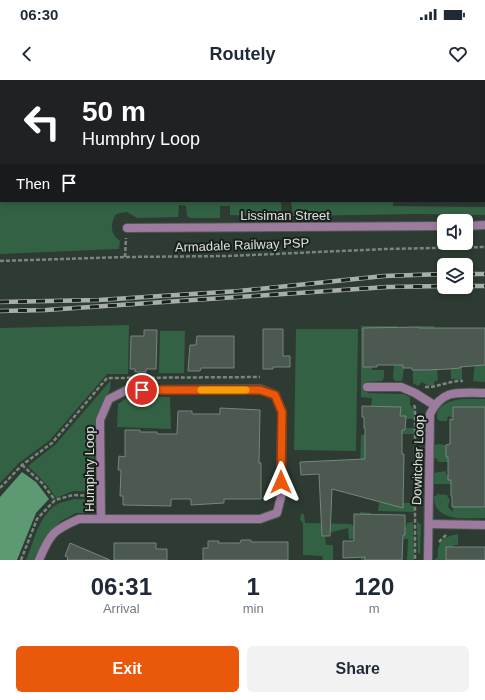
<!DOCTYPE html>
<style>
:root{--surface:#fff;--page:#f2f2f3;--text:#1f2937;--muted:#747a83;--accent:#ea580c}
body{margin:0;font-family:Helvetica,sans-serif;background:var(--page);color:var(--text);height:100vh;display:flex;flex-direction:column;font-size:15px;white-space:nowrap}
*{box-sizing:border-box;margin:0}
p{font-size:13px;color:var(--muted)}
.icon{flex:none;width:22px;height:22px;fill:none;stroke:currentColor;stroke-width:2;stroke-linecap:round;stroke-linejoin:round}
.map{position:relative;height:480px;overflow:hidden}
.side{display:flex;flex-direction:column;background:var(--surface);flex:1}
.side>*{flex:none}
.banner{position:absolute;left:0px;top:0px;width:485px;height:122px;box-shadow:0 2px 6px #0003;background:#202124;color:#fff;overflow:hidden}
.controls{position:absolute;left:437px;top:134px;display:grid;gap:8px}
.controls a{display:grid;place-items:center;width:36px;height:36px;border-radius:6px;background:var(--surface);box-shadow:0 2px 6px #0003;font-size:20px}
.pin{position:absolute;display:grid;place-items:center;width:34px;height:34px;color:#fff;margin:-17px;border:2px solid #fff;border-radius:50%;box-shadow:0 1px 4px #0007}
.me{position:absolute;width:44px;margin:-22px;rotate:0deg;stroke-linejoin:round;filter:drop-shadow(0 0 3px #0008)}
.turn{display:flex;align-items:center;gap:14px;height:84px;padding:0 16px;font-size:18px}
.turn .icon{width:52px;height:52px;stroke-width:2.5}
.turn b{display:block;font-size:28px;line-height:34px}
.then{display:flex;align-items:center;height:38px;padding:0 16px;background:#0003;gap:8px;font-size:15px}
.eta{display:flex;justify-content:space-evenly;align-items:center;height:68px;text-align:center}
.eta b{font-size:24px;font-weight:700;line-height:28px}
.button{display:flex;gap:8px;margin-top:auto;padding:8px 16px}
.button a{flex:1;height:46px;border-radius:6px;background:var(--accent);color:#fff;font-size:16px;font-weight:700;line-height:46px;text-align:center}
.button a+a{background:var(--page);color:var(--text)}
.status{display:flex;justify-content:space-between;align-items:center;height:28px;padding:0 20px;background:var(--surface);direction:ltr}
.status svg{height:11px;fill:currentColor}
header{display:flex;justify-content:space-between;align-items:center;height:52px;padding:0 16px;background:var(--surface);font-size:18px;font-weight:700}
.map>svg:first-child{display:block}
.green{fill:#336144}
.water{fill:#5d9a73}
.building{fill:#4b5950;stroke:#77867c}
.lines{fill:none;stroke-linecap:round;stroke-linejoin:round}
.minor-casing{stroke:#4c5951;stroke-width:10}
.path{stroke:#7a857e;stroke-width:2.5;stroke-dasharray:4 2;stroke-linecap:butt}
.minor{stroke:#9c7b9f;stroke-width:8}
.rail-casing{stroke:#a6b0a9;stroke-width:4.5}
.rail{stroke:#1a201c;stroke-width:3;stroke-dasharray:9;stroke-linecap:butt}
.route-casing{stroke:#983908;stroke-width:10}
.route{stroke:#ea580c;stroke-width:7}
.slow{stroke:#f59e0b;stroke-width:7}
.labels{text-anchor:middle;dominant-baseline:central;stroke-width:4;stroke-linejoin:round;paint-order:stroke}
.street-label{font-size:13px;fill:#dbe3dd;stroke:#1a201c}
</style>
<div class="status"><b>06:30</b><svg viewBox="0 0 49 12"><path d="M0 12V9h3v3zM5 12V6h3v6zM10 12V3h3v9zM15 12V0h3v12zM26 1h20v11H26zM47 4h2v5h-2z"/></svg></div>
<header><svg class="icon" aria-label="back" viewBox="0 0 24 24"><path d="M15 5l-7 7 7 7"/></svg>Routely<svg class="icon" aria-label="heart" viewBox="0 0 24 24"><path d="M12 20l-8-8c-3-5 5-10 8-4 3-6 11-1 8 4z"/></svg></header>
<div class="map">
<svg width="485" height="480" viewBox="0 0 485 480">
<rect width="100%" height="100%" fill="#2d3b32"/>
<g class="green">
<path d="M0 0H229L1 1V121H281L282 133 279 137 230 135V126H220V138H190L187 136 186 126 179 125 178 137 137 138 127 132 116 134C110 144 110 154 120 161L119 169 0 174Z"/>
<polygon points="291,121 393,121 393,126 485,127 485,135 417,134 293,136"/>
<polygon points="129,245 128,294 107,294 50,360 19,383 0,403 0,248"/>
<polygon points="361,246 397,246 397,266 403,266 403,288 404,288 402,301 395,301 393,298 394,285 392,248 363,248 363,287 372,287 372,290 384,290 384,297 382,301 367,302 366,311 368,313 403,314 410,317 410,325 414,329 414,339 406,339 400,336 400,327 371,326 372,318 361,317"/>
<polygon points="419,246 434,246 438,300 434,302 434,305 429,306 422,302 418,306 413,303 413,290 427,290 419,253"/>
<polygon points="296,249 358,249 356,371 294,370"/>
<polygon points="160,251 185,251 184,293 159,293"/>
<polygon points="475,283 485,285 485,302 473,301"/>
<polygon points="460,285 462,285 462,300 451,299 451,288 460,288"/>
<polygon points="111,300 110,309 94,347 94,412 73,411 56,418 47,405 28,386 56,364"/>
<polygon points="146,316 170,317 171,349 117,347 118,324 128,317"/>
<path d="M462 319H485V327H453V338L448 336 447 341H440L437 339C436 324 450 321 462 319Z"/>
<path d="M405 348H414V354H398L365 361V386L360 388 361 355C376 354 390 350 405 350Z"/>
<polygon points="437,364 446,365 446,377 485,376 448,382 438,382 437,379 434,378 434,366"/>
<polygon points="446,391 446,395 448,395 448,400 451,400 451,402 465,404 434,404 434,393"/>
<path d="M437 414 447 415 448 418 450 419 448 427 453 432V427H485V438C467 438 433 443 434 416H436Z"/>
<path d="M75 419 94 420 92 426 84 433H76L61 441 46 456 36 480H26C33 464 37 443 49 431 55 423 66 421 75 419Z"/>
<polygon points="379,423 414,423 414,432 378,431"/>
<polygon points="360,432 371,433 371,455 406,447 407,443 413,442 414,480 407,480 408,459 398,459 365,480 361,480"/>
<polygon points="301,434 304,434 305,443 351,444 353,446 359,446 359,459 349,459 348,448 325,454 326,465 333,465 333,480 323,480 322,476 303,475 303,443 300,440"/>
<polygon points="417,442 419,443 421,445 420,474 418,473"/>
<path d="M458 454V465H454L446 480H434L438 477C436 462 445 456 458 454Z"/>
</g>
<polygon class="water" points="22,392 36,402 49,419 36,433 17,480 0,480 0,417"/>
<g class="building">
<polygon points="419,247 419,248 485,248 485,285 460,287 460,288 449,289 427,290 412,290 412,288 403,288 403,285 377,285 377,287 363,287 363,248"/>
<polygon points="263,249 283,249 283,276 290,276 290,287 273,287 273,289 263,289"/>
<polygon points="144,250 157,250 156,289 146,289 146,292 135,292 135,289 130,289 131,256 144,256"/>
<polygon points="197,256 234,256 234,288 201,288 200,291 188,291 190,265 196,265"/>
<polygon points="362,326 401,327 400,336 406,336 405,350 402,350 402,374 404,374 403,428 332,409 330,456 322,456 319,394 301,395 300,382 365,379 365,348 364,348 364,337 362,337"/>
<polygon points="453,327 485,327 485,427 452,427 452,416 451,416 451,400 448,400 448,377 446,377 446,365 450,364 450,339 453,340"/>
<polygon points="220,328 260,330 259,383 261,383 261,419 224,419 224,423 191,425 191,419 171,419 171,426 123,425 123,416 120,416 121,390 118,390 119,376 125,377 125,350 140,350 140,352 157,352 157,354 177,354 178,331 192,331 192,334 220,334"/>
<polygon points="354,434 405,435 405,455 403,455 402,480 365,480 365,477 343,478 343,461 354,461"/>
<polygon points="241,460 251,460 251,462 288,462 288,480 203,480 203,468 208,468 208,461 219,461 218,463 240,463"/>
<polygon points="70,463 110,480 67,480 68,477 65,476"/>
<polygon points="114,463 156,463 156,469 167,469 167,480 114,480"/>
<rect x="446" y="467" width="39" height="13"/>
</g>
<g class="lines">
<g class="minor-casing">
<g id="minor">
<polyline points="466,146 485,145"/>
<polyline points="127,148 444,146"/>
<polyline points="367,307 401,307 415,313 434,325"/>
<polyline points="429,444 485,445"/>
<path d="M39 480C50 454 53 450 79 439H260L277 433 281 417 282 332 275 315 260 309 127 310 109 319 100 340 101 439"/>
<path d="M428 480 430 334C443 308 459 313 485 313"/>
</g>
</g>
<g class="path">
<polyline points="125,177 126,158"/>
<polyline points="0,181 125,177 228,176 386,169 485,167"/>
<path d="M425 307C438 308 449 300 463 301"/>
<polyline points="414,325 415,328 415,480"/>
<polyline points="22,385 42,403 55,420"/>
<polyline points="0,408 22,385 52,363 107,298 260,297"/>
<polyline points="439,462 447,454"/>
<polyline points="21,480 37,439 55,420 73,415 92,416"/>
</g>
<use href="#minor" class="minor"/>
<g class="rail-casing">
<g id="rail">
<polyline points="466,194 485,194"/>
<polyline points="466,206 485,206"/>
<polyline points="0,222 99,220 239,211 384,196 444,194"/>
<polyline points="0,231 46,230 387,207 444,206"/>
</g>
</g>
<use href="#rail" class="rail"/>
</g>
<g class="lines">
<g class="route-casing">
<polyline id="route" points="142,310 260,310 275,315 282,332 281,402"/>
</g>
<use href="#route" class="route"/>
<polyline class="slow" points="201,310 246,310"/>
</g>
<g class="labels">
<g class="street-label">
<text x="285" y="135">Lissiman Street</text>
<text transform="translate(242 165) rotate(-2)">Armadale Railway PSP</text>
<text transform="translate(418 380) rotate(-88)">Dowitcher Loop</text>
<text transform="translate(89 389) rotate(-90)">Humphry Loop</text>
</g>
</g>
</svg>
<div class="controls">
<a><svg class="icon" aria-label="sound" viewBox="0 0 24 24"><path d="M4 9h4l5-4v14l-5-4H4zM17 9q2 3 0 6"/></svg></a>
<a><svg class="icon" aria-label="layers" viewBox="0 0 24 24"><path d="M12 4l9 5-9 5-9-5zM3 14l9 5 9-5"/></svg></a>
</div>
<div class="pin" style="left:142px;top:310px;background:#d93025"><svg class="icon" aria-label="arrive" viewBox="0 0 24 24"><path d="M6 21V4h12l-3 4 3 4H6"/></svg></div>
<svg class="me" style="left:281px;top:402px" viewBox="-20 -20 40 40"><path d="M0-17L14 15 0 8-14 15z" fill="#ea580c" stroke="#fff" stroke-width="4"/></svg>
<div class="banner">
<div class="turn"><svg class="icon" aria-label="left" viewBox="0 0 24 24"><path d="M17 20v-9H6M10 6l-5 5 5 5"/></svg><div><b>50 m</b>Humphry Loop</div></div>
<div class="then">Then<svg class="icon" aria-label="arrive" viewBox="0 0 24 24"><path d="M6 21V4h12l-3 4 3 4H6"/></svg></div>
</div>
</div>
<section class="side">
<div class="eta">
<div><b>06:31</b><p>Arrival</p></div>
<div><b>1</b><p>min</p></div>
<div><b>120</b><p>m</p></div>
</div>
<div class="button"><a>Exit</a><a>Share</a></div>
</section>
